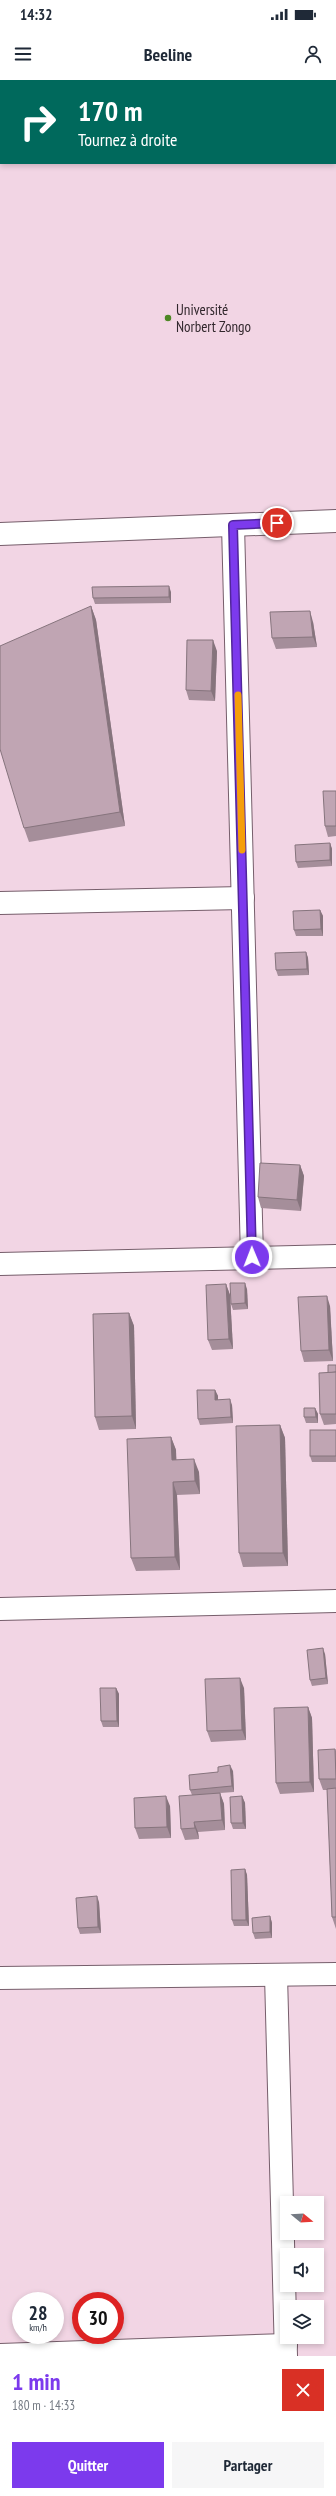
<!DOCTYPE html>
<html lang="fr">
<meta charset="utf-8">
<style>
:root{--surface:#fff;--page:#f6f6f7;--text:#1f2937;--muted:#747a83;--accent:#7c3aed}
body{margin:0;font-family:"PT Sans Narrow",sans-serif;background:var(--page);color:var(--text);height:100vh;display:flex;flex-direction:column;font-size:15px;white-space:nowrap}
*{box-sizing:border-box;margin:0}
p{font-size:13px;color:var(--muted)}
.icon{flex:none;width:22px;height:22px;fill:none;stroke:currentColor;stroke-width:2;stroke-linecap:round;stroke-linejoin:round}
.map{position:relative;height:2276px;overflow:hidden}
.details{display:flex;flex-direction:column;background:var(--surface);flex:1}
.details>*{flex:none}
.hud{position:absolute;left:0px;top:0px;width:336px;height:84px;box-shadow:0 2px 6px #0003;background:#00695c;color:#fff;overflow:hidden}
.needle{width:26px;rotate:108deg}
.buttons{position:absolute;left:280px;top:2116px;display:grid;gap:8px}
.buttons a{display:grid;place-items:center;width:44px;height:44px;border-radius:0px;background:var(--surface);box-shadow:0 2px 6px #0003;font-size:20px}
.speed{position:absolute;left:12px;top:2212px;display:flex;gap:8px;font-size:20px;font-weight:700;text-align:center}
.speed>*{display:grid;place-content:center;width:52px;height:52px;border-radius:50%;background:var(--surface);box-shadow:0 2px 6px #0003;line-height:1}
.speed small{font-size:10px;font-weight:400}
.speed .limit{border:6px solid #d22;background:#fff;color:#111}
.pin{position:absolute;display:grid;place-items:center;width:34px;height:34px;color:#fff;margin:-17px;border:2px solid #fff;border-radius:50%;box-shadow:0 1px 4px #0007}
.me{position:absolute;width:44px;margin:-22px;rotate:359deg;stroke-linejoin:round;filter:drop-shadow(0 0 3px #0008)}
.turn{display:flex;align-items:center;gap:14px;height:84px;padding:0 12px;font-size:18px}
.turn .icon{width:52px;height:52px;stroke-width:2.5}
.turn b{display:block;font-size:28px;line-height:34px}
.round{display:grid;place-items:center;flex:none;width:42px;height:42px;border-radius:0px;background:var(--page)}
.headline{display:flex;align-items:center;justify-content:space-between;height:68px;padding:0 12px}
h1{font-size:24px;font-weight:700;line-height:30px;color:var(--accent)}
.action{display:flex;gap:8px;margin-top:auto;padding:8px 12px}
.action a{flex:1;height:46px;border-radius:0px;background:var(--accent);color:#fff;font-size:16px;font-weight:700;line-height:46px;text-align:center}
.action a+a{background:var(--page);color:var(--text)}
.status{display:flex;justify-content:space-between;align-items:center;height:28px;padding:0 20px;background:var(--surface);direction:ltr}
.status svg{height:11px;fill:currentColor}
header{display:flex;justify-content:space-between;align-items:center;height:52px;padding:0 12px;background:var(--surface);font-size:18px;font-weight:700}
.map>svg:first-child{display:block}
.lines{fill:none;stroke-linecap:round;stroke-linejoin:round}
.street-casing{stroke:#765e6b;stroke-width:24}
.street{stroke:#fff;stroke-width:22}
.wall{fill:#a58e9a}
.shaded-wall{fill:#86747d}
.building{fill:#c0a5b3;stroke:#86747d}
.route-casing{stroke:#51269a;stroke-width:10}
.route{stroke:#7c3aed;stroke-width:7}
.slow{stroke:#f59e0b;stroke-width:7}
.poi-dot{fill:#4d8724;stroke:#f2d5e4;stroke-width:1.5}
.labels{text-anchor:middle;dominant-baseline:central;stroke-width:3;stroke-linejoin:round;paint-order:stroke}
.poi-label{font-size:15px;fill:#31272c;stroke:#f2d5e4;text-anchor:start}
</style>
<div class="status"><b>14:32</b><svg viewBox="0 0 49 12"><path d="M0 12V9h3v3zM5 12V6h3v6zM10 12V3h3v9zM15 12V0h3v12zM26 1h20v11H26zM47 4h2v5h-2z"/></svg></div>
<header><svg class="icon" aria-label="menu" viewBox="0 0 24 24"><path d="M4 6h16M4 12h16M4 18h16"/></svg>Beeline<svg class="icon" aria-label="person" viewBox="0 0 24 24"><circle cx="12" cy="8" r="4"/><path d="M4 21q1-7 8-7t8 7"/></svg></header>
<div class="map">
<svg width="336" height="2276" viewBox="0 0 336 2276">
<rect width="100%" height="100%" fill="#f2d5e4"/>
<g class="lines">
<g class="street-casing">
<g id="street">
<polyline points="233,445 252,1177"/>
<polyline points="0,454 336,441"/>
<polyline points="0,823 243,818"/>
<polyline points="0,1184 336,1176"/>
<polyline points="0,1529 336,1521"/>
<polyline points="276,1895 286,2276"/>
<polyline points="0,1898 336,1894"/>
<polyline points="0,2275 286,2265"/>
</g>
</g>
<use href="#street" class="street"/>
</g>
<g class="wall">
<polygon points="171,512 171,523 95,524 93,518"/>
<polygon points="91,526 96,540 125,746 29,762 24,748"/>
<polygon points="313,542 317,567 276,569 272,558"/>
<polygon points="217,571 215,621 189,620 186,610"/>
<polygon points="336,711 336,756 328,757 325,746"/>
<polygon points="330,763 332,769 332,786 298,788 296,782"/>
<polygon points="320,830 323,836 323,856 296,856 294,850"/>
<polygon points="306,872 308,878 309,895 278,896 276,890"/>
<polygon points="300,1085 304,1096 301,1131 261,1128 258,1117"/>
<polygon points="226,1204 230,1215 233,1269 212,1270 208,1260"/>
<polygon points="247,1209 248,1229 233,1230 231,1224"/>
<polygon points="330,1226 333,1281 304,1282 301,1271"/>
<polygon points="129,1233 134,1246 136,1349 99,1350 95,1337"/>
<polygon points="336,1285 336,1344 324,1345 320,1334 328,1293"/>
<polygon points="215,1310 218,1316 218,1320 232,1325 233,1343 200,1345 198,1339"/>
<polygon points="315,1328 318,1334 318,1343 306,1343 304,1337"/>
<polygon points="280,1345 285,1358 288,1486 243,1487 239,1473"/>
<polygon points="336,1350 336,1382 312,1382 310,1376"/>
<polygon points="171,1357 176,1370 176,1380 199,1392 200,1414 177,1415 180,1490 136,1491 131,1478"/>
<polygon points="325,1574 328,1604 312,1606 310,1600"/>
<polygon points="116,1608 119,1614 119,1647 103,1647 101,1641"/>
<polygon points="244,1608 246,1660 211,1662 207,1651"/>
<polygon points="308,1627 312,1638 314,1712 280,1714 276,1703"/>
<polygon points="335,1669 336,1671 336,1849 332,1837 327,1710 323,1710 319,1699"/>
<polygon points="233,1691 234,1712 220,1713 224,1724 225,1750 198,1752 199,1759 185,1760 181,1749 192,1715 190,1710 218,1692"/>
<polygon points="242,1716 245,1723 246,1749 233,1749 231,1743"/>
<polygon points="170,1726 171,1758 139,1759 135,1748"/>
<polygon points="245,1789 247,1795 249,1846 234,1846 232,1840"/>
<polygon points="99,1822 101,1853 80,1854 78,1848"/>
<polygon points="270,1836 272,1843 272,1858 255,1859 253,1853"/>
</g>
<g class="shaded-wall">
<polygon points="169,506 171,512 171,523 169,517"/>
<polygon points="91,526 96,540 125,746 120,732"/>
<polygon points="310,531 313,542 317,567 313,557"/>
<polygon points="213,560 217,571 215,621 211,611"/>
<polygon points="330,763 332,769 332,786 330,780"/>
<polygon points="320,830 323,836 323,856 321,849"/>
<polygon points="306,872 308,878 309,895 307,889"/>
<polygon points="300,1085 304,1096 301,1131 297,1120"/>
<polygon points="245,1203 247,1209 248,1229 245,1223"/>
<polygon points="226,1204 230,1215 233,1269 229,1259"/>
<polygon points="327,1216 330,1226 333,1281 329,1270"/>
<polygon points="129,1233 134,1246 136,1349 132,1336"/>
<polygon points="215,1310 218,1316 218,1326 215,1320"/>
<polygon points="230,1319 232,1325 233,1343 231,1337"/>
<polygon points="315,1328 318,1334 318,1343 316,1337"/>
<polygon points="280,1345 285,1358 288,1486 283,1473"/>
<polygon points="171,1357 176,1370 177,1393 172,1380"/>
<polygon points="194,1379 199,1392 200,1414 195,1401"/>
<polygon points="173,1402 177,1415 180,1490 175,1477"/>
<polygon points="323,1568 325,1574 328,1604 326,1598"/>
<polygon points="240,1598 244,1608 246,1660 242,1650"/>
<polygon points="116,1608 119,1614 119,1647 117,1641"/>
<polygon points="308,1627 312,1638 314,1712 310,1702"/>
<polygon points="230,1685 233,1691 234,1712 232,1706"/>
<polygon points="220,1713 224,1724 225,1750 222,1740"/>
<polygon points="166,1716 170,1726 171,1758 167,1747"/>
<polygon points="242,1716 245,1723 246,1749 243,1743"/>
<polygon points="194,1742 198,1752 199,1759 195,1748"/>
<polygon points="245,1789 247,1795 249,1846 246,1840"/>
<polygon points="97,1816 99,1822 101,1853 98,1847"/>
<polygon points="270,1836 272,1843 272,1858 270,1852"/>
</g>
<g class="building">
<polygon points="169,506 169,517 93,518 92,507"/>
<polygon points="91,526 120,732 24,748 0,669 0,566"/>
<polygon points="310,531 313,557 272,558 270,532"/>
<polygon points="187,560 213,560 211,611 186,610"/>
<polygon points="323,711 336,711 336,746 325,746"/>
<polygon points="330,763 330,780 296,782 295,765"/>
<polygon points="320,830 321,849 294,850 293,831"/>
<polygon points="306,872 307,889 276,890 275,873"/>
<polygon points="260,1083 300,1085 297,1120 258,1117"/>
<polygon points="230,1203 245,1203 245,1223 231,1224"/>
<polygon points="226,1204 229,1259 208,1260 206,1205"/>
<polygon points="327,1216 329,1270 301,1271 298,1217"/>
<polygon points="129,1233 132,1336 95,1337 93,1234"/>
<polygon points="328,1285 336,1285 336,1292 328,1293"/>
<polygon points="336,1292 336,1334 320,1334 319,1293"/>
<polygon points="197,1310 215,1310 215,1320 230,1319 231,1337 198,1339"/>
<polygon points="304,1328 315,1328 316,1337 304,1337"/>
<polygon points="280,1345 283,1473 239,1473 236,1346"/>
<rect x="310" y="1350" width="26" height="26"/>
<polygon points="171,1357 172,1380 194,1379 195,1401 173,1402 175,1477 131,1478 127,1359"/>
<polygon points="323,1568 326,1598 310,1600 307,1570"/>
<polygon points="240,1598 242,1650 207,1651 205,1599"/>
<polygon points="100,1608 116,1608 117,1641 101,1641"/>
<polygon points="308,1627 310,1702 276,1703 274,1628"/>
<polygon points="335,1669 336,1699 319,1699 318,1670"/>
<polygon points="230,1685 232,1706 190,1710 189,1695 218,1692 218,1687"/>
<polygon points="336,1708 336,1837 332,1837 327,1709"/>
<polygon points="220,1713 222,1740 194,1742 195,1748 181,1749 179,1716"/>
<polygon points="166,1716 167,1747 135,1748 134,1718"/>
<polygon points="242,1716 243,1743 231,1743 230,1717"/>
<polygon points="245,1789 246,1840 232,1840 231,1790"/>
<polygon points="97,1816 98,1847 78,1848 76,1818"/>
<polygon points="270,1836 270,1852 253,1853 252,1838"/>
</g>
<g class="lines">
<g class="route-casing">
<polyline id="route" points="252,1177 233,445 277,443"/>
</g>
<use href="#route" class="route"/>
<polyline class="slow" points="238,615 242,770"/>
</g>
<circle class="poi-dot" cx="168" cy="238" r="4"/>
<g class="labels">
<g class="poi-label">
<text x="176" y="229">Université<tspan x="176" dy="17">Norbert Zongo</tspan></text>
</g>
</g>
</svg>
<div class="buttons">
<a><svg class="needle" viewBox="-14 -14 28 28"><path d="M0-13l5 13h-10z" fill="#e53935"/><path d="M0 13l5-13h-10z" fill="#747a83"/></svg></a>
<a><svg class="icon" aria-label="sound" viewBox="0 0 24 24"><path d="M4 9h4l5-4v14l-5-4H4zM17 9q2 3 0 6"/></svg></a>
<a><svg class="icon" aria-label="layers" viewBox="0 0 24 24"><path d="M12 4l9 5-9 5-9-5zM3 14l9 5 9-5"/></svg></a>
</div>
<div class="speed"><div>28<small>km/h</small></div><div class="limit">30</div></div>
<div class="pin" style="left:277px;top:443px;background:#d93025"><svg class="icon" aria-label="arrive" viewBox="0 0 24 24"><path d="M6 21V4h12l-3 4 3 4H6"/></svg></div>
<svg class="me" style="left:252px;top:1177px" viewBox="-20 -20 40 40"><circle r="17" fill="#7c3aed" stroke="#fff" stroke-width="3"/><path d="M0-11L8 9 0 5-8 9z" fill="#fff"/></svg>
<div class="hud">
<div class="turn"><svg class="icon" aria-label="right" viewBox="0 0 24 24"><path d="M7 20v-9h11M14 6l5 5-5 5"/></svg><div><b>170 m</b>Tournez à droite</div></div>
</div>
</div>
<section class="details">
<div class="headline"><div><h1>1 min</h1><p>180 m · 14:33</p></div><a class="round" style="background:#d93025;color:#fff"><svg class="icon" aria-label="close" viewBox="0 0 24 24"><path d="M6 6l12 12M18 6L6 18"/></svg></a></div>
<div class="action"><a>Quitter</a><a>Partager</a></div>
</section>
